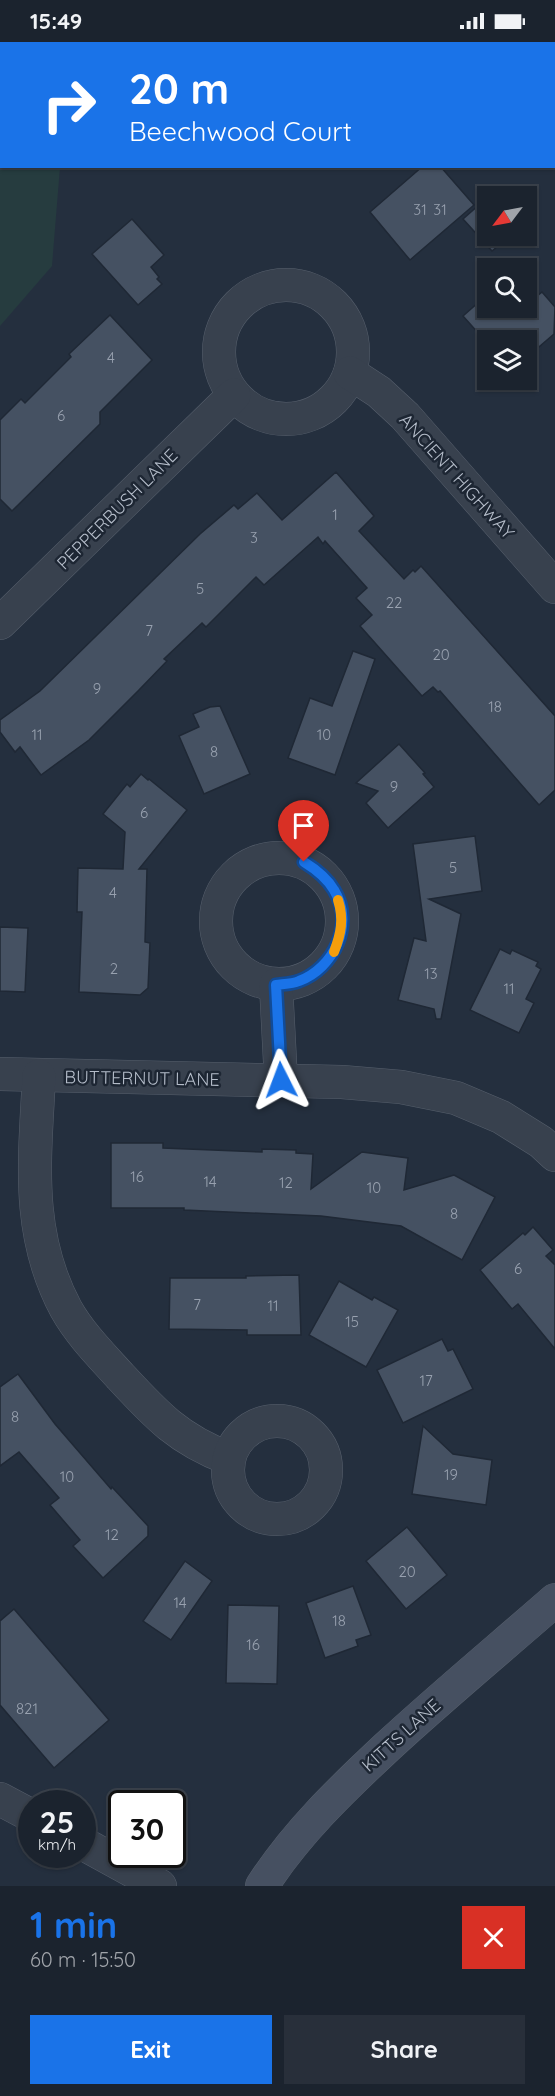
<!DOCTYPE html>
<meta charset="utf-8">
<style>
:root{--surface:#1b232e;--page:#282f3a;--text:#f1f3f6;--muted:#a0a4aa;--line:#39404a;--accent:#1a73e8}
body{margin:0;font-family:Quicksand,sans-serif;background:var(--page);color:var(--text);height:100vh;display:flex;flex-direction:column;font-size:22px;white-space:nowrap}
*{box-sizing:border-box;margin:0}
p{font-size:20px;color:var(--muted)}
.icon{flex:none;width:33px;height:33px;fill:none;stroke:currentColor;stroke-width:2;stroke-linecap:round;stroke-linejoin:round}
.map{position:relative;height:1844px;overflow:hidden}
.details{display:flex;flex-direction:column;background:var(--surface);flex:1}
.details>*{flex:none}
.banner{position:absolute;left:0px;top:0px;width:555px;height:126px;box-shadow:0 2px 4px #0004,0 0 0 2px var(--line);background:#1a73e8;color:#fff;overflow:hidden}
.needle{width:39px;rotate:238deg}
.buttons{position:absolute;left:477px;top:144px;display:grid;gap:12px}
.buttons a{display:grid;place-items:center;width:60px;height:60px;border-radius:0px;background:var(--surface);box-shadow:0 2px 4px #0004,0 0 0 2px var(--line);font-size:30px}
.speed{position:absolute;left:18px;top:1748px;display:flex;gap:12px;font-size:30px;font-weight:700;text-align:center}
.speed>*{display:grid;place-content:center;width:78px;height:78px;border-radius:50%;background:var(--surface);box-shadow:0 2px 4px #0004,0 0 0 2px var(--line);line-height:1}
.speed small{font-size:15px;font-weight:400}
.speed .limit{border:3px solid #111;border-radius:9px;background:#fff;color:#111}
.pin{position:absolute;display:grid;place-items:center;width:51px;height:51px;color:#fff;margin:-62px -26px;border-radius:50% 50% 50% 0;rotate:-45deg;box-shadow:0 0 6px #0007}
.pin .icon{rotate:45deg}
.me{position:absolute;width:66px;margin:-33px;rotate:357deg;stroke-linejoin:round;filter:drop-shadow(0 0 4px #0008)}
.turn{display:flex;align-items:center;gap:21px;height:126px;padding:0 30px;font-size:27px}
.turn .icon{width:78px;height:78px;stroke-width:2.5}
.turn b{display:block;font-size:42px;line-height:51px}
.round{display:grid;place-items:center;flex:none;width:63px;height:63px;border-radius:0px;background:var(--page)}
.head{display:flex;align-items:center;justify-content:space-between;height:102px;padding:0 30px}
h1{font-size:36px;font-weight:700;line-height:45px;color:var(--accent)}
.cta{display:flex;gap:12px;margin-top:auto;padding:12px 30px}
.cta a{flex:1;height:69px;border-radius:0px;background:var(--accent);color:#fff;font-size:24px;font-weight:700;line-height:69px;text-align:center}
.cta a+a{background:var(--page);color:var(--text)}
.status{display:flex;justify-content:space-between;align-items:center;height:42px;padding:0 30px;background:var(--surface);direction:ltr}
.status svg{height:16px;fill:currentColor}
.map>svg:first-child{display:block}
.green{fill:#263c3f}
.building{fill:#455162;stroke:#1f2835;stroke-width:1.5}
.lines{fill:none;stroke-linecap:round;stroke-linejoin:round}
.street-casing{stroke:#565f6c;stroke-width:34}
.secondary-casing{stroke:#565f6c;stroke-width:34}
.street{stroke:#38414e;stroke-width:33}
.secondary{stroke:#465061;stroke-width:33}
.route-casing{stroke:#114b97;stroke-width:15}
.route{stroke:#1a73e8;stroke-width:10}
.slow{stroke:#f59e0b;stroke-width:10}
.labels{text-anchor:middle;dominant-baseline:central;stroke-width:5;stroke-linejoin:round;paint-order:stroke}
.number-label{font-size:15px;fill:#98a1af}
.street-label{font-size:18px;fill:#b4bcc9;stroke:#1d2633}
</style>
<div class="status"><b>15:49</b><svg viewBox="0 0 49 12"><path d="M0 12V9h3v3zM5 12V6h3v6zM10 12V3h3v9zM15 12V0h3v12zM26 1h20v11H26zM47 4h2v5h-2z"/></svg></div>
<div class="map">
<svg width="555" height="1844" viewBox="0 0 555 1844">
<rect width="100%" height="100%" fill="#242f3e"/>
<polygon class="green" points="0,0 114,0 2,2 2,124 60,125 52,224 0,284"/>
<g class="building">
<polygon points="423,124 440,124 474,163 410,218 370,170"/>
<polygon points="488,155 488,194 510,194 492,209 463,177"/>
<polygon points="132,177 164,213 151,225 159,235 157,237 162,242 138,263 92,212"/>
<polygon points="542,250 555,265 554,292 526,316 526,298 488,298 488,302 463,274 488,252 488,266 526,266 526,255 530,260"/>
<polygon points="110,273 152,318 100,370 100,382 12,469 0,457 0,378 21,357 25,361 71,315 69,312"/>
<polygon points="336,430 374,474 359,489 404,537 413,528 415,530 421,524 555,674 555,748 539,763 440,649 438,650 433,645 422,654 360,584 372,573 356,556 367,546 325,499 323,502 318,495 264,543 256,535 206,585 202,581 164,617 167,619 138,649 89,698 41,733 20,705 15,710 0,690 0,678 40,649 200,492 234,463 238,467 257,451 282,478"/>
<polygon points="353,609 375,617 335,733 288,716 310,656 332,664"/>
<polygon points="220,664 250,732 204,752 179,694 199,685 193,672 210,665"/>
<polygon points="399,702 425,731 423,732 434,745 388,786 366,761 378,749 356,741"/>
<polygon points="141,732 148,738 149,737 187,768 139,827 147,827 145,900 150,901 148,946 140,953 79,950 82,870 77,870 78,826 123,827 125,790 103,772 127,742 130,745"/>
<polygon points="475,794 482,849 429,857 461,872 441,977 436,977 434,967 398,958 414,896 426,899 413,802"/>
<polygon points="0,885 28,886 25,950 0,949"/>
<polygon points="500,907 510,912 512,908 538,920 536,924 541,927 526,957 534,961 519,991 470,968"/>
<polygon points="111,1101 163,1101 163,1106 262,1110 262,1107 296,1108 296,1111 313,1112 311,1147 362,1110 408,1116 404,1148 454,1133 495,1155 462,1218 401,1184 321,1174 184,1168 184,1166 111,1166"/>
<polygon points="533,1185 553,1208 546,1214 555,1223 555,1307 518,1262 512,1267 480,1228 523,1191 525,1193"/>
<polygon points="299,1233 301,1293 247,1293 247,1288 169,1287 170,1236 246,1236 246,1234"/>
<polygon points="339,1239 372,1258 374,1255 398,1268 366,1325 309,1293"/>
<polygon points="442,1297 448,1309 453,1307 473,1347 403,1381 377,1328"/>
<polygon points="18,1332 55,1382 111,1447 112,1445 148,1484 148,1494 103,1536 73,1504 80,1498 50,1463 59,1456 19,1410 0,1424 0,1345"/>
<polygon points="423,1384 453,1412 492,1418 486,1463 412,1452"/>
<polygon points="407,1485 447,1533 406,1567 366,1519"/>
<polygon points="185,1519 212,1539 171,1598 143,1579"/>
<polygon points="353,1544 371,1593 356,1598 358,1604 325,1616 306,1561"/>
<polygon points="228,1563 279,1564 277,1642 226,1641"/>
<polygon points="14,1567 109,1678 54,1726 0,1663 0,1579"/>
</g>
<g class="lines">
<g class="street-casing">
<g id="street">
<circle cx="286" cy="310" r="67"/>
<polyline points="350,331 379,350 405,374 555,545"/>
<polyline points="0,581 234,353"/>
<circle cx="279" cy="879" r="63"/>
<polyline points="276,943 281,1039"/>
<polyline points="0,1032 342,1040 401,1045 456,1056 501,1075 541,1100 555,1113"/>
<path d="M39 1034C35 1116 25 1191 66 1267 80 1292 101 1313 120 1334 156 1373 178 1397 228 1416"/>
<circle cx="277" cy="1428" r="49"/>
<polyline points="0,1757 32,1774"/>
<polyline points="82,1801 160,1844"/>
</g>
</g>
<g class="secondary-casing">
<path id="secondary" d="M262 1844C296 1791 341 1748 387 1705 441 1655 499 1607 555 1558"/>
</g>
<use href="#street" class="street"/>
<use href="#secondary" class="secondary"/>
</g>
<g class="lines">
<g class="route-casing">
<path id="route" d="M281 1038 276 943C283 942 292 942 299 939 334 926 355 882 334 848 327 836 317 828 304 820"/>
</g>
<use href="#route" class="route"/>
<path class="slow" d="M334 910C341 892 344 877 338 858"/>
</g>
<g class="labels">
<g class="number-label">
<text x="420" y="167">31</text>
<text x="440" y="167">31</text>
<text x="111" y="315">4</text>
<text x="61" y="373">6</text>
<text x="335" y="472">1</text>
<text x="254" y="495">3</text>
<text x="200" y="546">5</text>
<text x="394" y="560">22</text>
<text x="149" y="588">7</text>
<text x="441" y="612">20</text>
<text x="97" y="646">9</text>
<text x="495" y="664">18</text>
<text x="37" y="692">11</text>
<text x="324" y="692">10</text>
<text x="214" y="709">8</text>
<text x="394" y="744">9</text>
<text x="144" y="770">6</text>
<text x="453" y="825">5</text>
<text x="113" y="850">4</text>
<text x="114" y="926">2</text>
<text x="431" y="931">13</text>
<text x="509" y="946">11</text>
<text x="137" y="1134">16</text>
<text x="210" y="1139">14</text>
<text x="286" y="1140">12</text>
<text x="374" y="1145">10</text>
<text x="454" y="1171">8</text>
<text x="518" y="1226">6</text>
<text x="197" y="1262">7</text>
<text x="273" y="1263">11</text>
<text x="352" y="1279">15</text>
<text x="426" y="1338">17</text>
<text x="15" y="1374">8</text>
<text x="451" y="1432">19</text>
<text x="67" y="1434">10</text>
<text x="112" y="1492">12</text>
<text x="407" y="1529">20</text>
<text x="180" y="1560">14</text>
<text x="339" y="1578">18</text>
<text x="253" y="1602">16</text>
<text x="27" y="1666">821</text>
</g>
<g class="street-label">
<text transform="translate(457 434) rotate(48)">ANCIENT HIGHWAY</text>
<text transform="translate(117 467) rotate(-45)">PEPPERBUSH LANE</text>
<text transform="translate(142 1036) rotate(1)">BUTTERNUT LANE</text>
<text transform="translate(401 1693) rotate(-42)">KITTS LANE</text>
</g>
</g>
</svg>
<div class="buttons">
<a><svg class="needle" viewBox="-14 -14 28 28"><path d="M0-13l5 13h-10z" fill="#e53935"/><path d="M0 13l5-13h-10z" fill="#a0a4aa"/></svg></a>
<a><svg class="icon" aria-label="search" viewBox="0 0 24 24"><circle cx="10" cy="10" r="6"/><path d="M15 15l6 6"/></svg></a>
<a><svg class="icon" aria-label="layers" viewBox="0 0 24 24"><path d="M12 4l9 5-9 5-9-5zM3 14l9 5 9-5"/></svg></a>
</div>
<div class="speed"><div>25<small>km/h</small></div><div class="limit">30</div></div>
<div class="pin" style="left:304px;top:820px;background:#d93025"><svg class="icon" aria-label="arrive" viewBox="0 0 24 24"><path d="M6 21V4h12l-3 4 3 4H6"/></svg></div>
<svg class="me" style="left:281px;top:1038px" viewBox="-20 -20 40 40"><path d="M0-17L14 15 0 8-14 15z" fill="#1a73e8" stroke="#fff" stroke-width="4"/></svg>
<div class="banner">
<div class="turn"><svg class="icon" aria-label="right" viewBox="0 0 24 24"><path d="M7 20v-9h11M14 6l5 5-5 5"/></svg><div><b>20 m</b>Beechwood Court</div></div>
</div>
</div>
<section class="details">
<div class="head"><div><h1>1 min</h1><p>60 m · 15:50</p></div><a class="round" style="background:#d93025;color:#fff"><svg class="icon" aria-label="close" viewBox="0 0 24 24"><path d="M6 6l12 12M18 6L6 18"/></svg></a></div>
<div class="cta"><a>Exit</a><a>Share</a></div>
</section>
